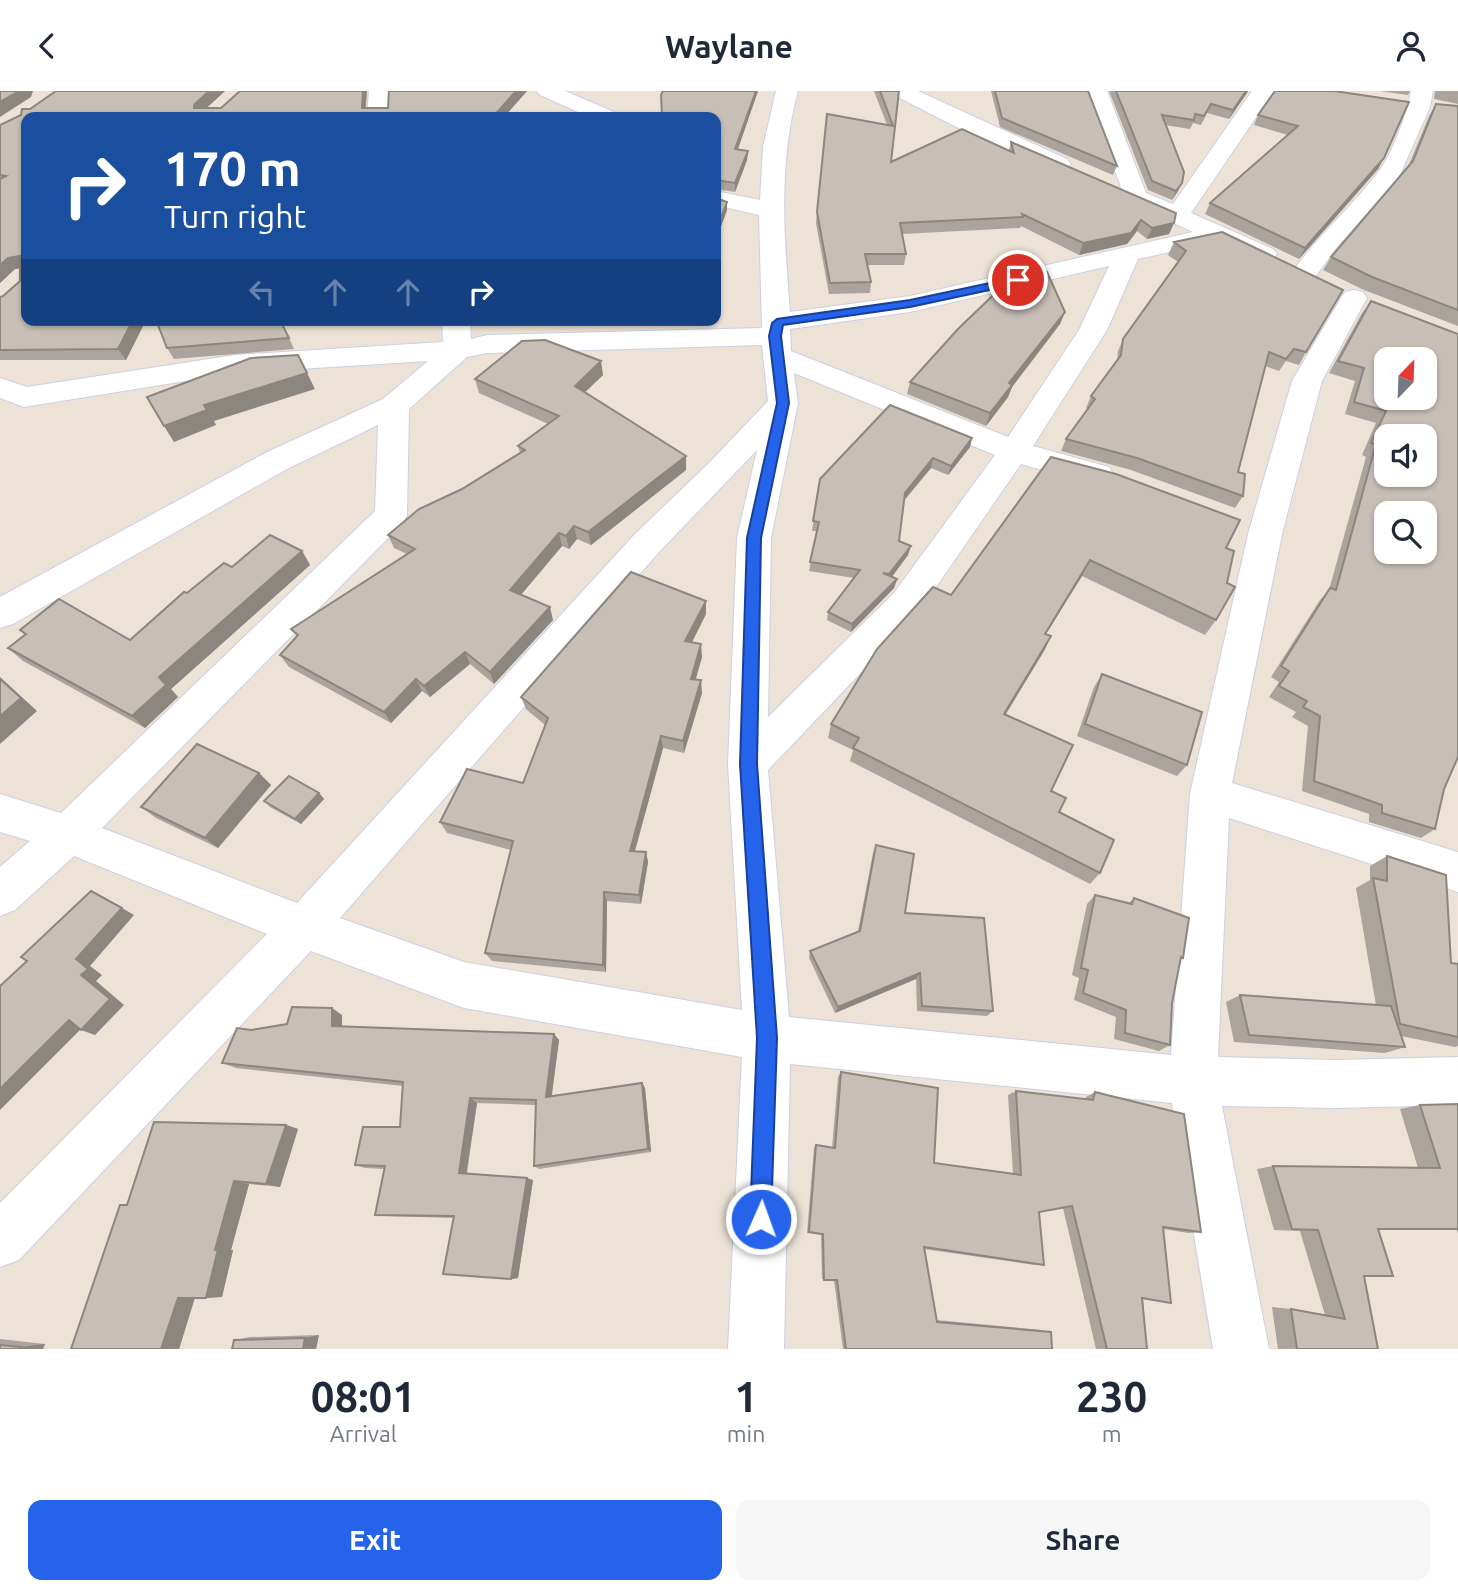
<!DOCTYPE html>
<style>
:root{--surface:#fff;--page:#f6f6f7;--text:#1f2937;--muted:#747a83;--accent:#2563eb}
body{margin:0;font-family:Ubuntu,sans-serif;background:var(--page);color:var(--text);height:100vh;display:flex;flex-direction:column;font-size:26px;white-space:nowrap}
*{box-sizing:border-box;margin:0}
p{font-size:23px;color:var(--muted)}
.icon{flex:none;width:38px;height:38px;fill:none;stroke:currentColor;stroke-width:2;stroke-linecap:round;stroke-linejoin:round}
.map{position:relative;height:1258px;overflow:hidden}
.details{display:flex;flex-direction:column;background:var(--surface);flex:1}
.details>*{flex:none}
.banner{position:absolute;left:21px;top:21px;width:700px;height:214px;border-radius:14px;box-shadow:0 2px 5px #0004;background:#1a4fa0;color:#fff;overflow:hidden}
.needle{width:46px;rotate:23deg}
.buttons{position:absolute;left:1374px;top:256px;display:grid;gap:14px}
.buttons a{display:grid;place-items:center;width:63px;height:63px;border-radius:14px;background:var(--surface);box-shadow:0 2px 5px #0004;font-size:35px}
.pin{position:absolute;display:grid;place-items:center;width:60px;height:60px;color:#fff;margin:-30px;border:4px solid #fff;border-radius:50%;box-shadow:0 2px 7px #0007}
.me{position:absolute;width:77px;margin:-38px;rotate:2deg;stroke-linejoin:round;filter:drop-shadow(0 0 5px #0008)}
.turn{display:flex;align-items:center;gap:24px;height:147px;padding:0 28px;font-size:32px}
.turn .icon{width:91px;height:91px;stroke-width:2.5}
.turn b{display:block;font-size:49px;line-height:60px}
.lanes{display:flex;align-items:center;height:66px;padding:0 28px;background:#0003;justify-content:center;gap:35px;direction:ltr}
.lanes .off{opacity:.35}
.eta{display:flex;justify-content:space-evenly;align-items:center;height:119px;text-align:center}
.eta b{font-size:42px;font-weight:700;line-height:49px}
.button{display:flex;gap:14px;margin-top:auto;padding:14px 28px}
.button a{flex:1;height:80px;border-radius:14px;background:var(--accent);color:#fff;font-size:28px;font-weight:700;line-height:80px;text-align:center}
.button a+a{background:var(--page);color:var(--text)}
header{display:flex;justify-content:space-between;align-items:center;height:91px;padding:0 28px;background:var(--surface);font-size:32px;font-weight:700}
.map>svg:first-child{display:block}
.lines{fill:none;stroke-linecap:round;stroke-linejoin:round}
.street-casing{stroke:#cbd0e3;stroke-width:2}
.street{fill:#fff;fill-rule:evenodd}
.wall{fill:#aba49d}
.shaded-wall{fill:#8b867f}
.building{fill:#c7bfb6;stroke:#8b867f;stroke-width:2;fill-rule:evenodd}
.route{fill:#2563eb;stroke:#184099;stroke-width:2}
</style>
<header><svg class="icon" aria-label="back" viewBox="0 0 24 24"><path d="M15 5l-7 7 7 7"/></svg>Waylane<svg class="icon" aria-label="person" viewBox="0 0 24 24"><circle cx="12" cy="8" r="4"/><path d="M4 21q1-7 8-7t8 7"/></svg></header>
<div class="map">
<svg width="1458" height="1258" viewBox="0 0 1458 1258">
<rect width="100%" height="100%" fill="#ece2d6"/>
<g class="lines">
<g class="street-casing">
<g id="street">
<polygon points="369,0 391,0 389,26 367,26"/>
<polygon points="536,0 565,0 614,21 617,26 589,26 540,4"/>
<path d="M776 0H798C778 73 784 146 790 221L910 205 1193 141 1119 107 1115 102 1121 96 1085 0H1107L1146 102 1173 113 1252 0H1274L1191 122 1273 158 1277 163 1273 168 1264 171 1255 168 1215 151 1138 168 1107 239 1033 355 1109 376 1114 384 1109 392 1098 395 1021 373 918 522 768 679 789 926 1171 964 1190 703 1248 443 1292 290 1341 207 1345 201 1354 199 1363 201 1367 207 1322 290 1282 443 1232 692 1458 761V801L1229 727 1218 966 1335 969 1458 966V1014L1335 1017 1222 1015 1269 1258H1213L1172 1012 790 973 784 1258H728L742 966 464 917 311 860 19 1169 0 1176V1112L267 843 74 765 15 819 0 825V776L30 750 0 741V703L61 722 375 420 378 334 287 378 13 533 0 537V506L265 362 383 308 428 270 235 282 24 316 0 307V287L27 296 235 264 443 251 442 229H470L471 248 487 244 762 237 759 124 716 114V100L760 109 763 56ZM1109 175 1079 239 1008 346 791 260 790 238 910 221ZM762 254 768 310 710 371 635 443 297 812 102 737 403 432 407 424 409 318 467 266 487 262ZM794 282 995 364 894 502 768 626 771 447 798 312ZM757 359 737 447 728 673 742 919 464 871 340 827 659 461Z"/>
<polygon points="890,0 918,0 1067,68 1071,73 1067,78 1051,78 970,43 894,4"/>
<path d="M1411 0H1433L1430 16 1399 86 1337 156 1313 189 1304 191 1295 189 1291 183C1317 145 1352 116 1379 80 1393 62 1407 22 1411 0Z"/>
</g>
</g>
<use href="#street" class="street"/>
</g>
<g class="wall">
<polygon points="56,0 225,0 206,17 388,17 389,0 527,0 504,26 26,26 146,229 126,269 0,269 0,206 3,205 20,190 20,177 15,178 0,192 0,34 21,24"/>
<polygon points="663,0 758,0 738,58 748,60 747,69 735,101 716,98 716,26"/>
<polygon points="874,0 899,0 891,71 1009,59 1011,51 1174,132 1169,143 1147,148 1137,140 1127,153 1079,164 1021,135 1020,137 902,143 906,163 904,174 867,174 871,191 870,202 829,203 816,132 827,23 887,34"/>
<polygon points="991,0 1088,0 1117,75 1113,84 1000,36"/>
<polygon points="1109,0 1248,0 1229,28 1207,22 1201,34 1193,32 1190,38 1165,34 1178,100 1172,109 1148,99"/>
<polygon points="1275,0 1384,67 1378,78 1299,168 1205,123 1210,112 1288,44 1254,34 1258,24"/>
<polygon points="1380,0 1410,0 1408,4"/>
<polygon points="1435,0 1458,0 1458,13 1434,8"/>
<polygon points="1436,13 1458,15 1458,235 1364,199 1323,179 1331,166 1408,76 1429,25"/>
<polygon points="716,107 727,111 727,119 720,138 718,137 718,143 716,149"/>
<polygon points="1222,141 1306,261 1299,274 1286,270 1279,280 1265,275 1238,381 1243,405 1235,417 1131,379 1061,360 1066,348 1087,318 1086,317 1091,305 1117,270 1118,260 1123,248 1178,171 1168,164 1174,151"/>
<polygon points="1371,210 1444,698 1435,738 1421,747 1369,731 1369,723 1302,700 1308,635 1292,626 1296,621 1269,606 1279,591 1271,586 1320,509 1329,499 1366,366 1362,364 1376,332 1345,323 1355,290 1329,282 1362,222"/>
<polygon points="1065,221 1060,233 1012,296 1008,306 986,335 907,303 910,291"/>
<polygon points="289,247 294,258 174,268 167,257"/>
<polygon points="603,284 585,301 686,365 686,379 591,454 577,448 569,458 562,455 521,504 553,529 494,593 470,573 430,606 422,600 391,632 289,576 280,564 297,545 291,538 407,463 394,457 388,444 520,362 518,355 548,333 479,302 475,288"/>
<polygon points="972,347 970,356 948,384 931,377 904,410 899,450 908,464 892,486 897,488 894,497 851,541 827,529 828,521 854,487 809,480 817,440 812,440 820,388"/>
<polygon points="1051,366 1226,457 1216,529 1205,544 1082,485 1046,543 1051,545 1044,560 1005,623 1051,700 1059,721 1100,782 1090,793 850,670 853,659 828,647 831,633 951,504"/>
<polygon points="302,460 310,474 171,598 178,606 145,637 23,570 8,557 25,544 20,539 130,549 187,502 232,476"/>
<polygon points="706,523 692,551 702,566 696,588 702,602 684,662 663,657 635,760 646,761 648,771 641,813 607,810 606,881 492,870 485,862 511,759 447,742 440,731 523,692 545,634 526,618 521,606"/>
<polygon points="1102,583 1187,674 1177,685 1077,645 1094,596"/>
<polygon points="259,682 271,694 218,757 156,727 141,716"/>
<polygon points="319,702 324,708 301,733 270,716 264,710"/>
<polygon points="876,754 905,822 993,920 987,925 917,920 916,888 835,922 809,867 810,860 858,840 873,762"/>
<polygon points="1387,765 1451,872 1458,873 1458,955 1455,956 1401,945 1405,956 1385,962 1234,951 1226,911 1240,904 1376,914 1356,797 1370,789 1370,775"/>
<polygon points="1095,804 1129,812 1134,807 1183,867 1181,869 1172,912 1170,954 1159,960 1114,948 1116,926 1074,909 1079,887 1072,884 1087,813"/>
<polygon points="342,924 342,935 554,943 559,949 551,1006 642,992 645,997 651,1061 539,1078 534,1075 536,1014 477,1012 467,1082 533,1089 518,1187 511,1188 453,1127 386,1125 375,1124 385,1078 365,1077 355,1074 400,1036 403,995 236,977 222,972 251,939"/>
<polygon points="841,981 934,1072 1013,1083 1008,1004 1016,1000 1085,1008 1086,1006 1095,1001 1201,1141 1188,1142 1164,1138 1171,1212 1143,1208 1147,1258 1096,1258 1063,1117 1039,1121 1044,1174 1035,1174 924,1158 937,1229 1041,1239 1051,1241 1052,1258 843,1258 834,1189 822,1188 821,1144 807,1142 814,1057 816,1054 832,1057 838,986"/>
<polygon points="1458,1013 1458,1142 1457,1139 1378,1139 1364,1185 1378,1258 1278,1258 1272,1216 1291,1218 1325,1224 1300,1140 1274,1139 1257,1078 1273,1075 1418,1077 1400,1018 1420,1014"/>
<polygon points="286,1034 298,1038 280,1096 249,1093 231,1159 233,1159 222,1206 195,1207 179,1258 71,1258 127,1114"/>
<polygon points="319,1244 316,1258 232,1258 234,1249 250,1246"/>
<polygon points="0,1248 45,1253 43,1258 0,1258"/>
</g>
<g class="shaded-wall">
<polygon points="19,0 33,0 31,6 0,26 0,11"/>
<polygon points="209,0 225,0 199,24 194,17 194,14"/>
<polygon points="363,0 367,0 365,26 362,17"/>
<polygon points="516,0 527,0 504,26 493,26"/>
<polygon points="756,0 758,0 735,66 735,58"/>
<polygon points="1246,0 1248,0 1247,2 1229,28 1233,19"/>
<polygon points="748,60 747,69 735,101 735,92"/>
<polygon points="1384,67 1378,78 1299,168 1305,157"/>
<polygon points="1182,92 1178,100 1172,109 1176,100"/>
<polygon points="727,111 727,119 720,138 720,129"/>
<polygon points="1141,129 1137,140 1127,153 1079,164 1083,152"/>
<polygon points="1174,132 1169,143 1147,148 1152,137"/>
<polygon points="718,135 718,143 716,149 716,140"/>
<polygon points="20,165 26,176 15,178 0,192 0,174 8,167"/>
<polygon points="1065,221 1060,233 1012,296 1008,306 986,335 990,322 1009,292"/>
<polygon points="133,229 146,229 126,269 118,258"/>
<polygon points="601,270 603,284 578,308 575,295"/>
<polygon points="307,282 315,298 214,330 216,334 174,351 164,335 204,314"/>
<polygon points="972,347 970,356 948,384 951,375"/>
<polygon points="686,365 686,379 591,454 588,441"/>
<polygon points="933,367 931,377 902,411 905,402"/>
<polygon points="574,435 577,448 569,458 566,445"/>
<polygon points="559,442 562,455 514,512 510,499"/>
<polygon points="911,455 908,464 887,492 889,483"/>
<polygon points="302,460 310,474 171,598 178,606 145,637 132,625 159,586"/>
<polygon points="1090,469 1082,485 1037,557 1045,543"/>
<polygon points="897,488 894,497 851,541 852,533"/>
<polygon points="706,510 706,523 686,563 685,550"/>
<polygon points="550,516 553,529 494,593 490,581"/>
<polygon points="1051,545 1044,560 998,636 1004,623"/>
<polygon points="701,553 702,566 692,600 691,588"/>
<polygon points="465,561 470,573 430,606 424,595"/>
<polygon points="0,586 37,620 0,653"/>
<polygon points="416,588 422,600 391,632 384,621"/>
<polygon points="701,589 702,602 684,662 683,650"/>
<polygon points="661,645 663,657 632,770 630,760"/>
<polygon points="259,682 271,694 218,757 205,747"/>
<polygon points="319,702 324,708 301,733 295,728"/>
<polygon points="646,761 648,771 641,813 639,804"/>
<polygon points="604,801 607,810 606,881 603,874"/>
<polygon points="122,817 134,824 90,875 102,884 96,890 124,914 95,944 81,939 81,884 76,868"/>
<polygon points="920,882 916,888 835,922 838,916"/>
<polygon points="332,917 342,924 342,941 332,935"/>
<polygon points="69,929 84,935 0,1019 0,998"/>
<polygon points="554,943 559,949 551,1011 546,1006"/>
<polygon points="642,992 645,997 651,1061 648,1058"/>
<polygon points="470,1007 477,1012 466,1084 459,1082"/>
<polygon points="286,1034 298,1038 280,1096 266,1093"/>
<polygon points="527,1087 533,1089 518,1187 511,1188"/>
<polygon points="234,1090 249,1093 231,1159 233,1159 222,1206 206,1207 215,1159"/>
<polygon points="195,1206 179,1258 161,1258 178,1207"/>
<polygon points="319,1244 316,1258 303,1258 305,1247"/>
<polygon points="45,1253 43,1258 20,1258 21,1256"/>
</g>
<g class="building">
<polygon points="0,0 19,0 0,11"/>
<polygon points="56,0 209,0 194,14 194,17 221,17 240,0 363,0 362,17 388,17 389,0 516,0 493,26 26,26 26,229 133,229 118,258 0,259 0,206 3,205 20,190 20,165 8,167 0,174 0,88 6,85 0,84 0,34 21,24 22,18 30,18"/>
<polygon points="663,0 756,0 735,58 748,60 735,92 716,89 716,26 662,26 661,4"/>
<polygon points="880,0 899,0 891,71 962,38 1014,62 1011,51 1176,122 1174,132 1152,137 1141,129 1131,142 1083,152 1022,123 1023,126 900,132 906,163 865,163 871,191 830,192 817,121 827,23 893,35"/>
<polygon points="995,0 1088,0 1117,75 1002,27"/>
<polygon points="1116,0 1246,0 1233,19 1211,13 1204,25 1195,23 1194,29 1162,24 1184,81 1182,92 1176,100 1152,90"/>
<polygon points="1275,0 1334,0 1409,11 1384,67 1305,157 1210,112 1298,35 1258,24"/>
<polygon points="1436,13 1458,15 1458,219 1372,186 1331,166 1413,70"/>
<polygon points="716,107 727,111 720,129 716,129"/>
<polygon points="1222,141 1343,199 1306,261 1294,258 1286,268 1269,261 1238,381 1245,383 1243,405 1137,367 1066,348 1095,308 1091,305 1121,264 1123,248 1186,160 1174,151"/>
<polygon points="1047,181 1065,221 1009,292 1012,294 990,322 910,291 958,238 1009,189"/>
<path d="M1371 210 1458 243V666L1444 698 1435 738 1382 722V714L1314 690 1320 625 1303 616 1307 610 1279 595 1289 580 1281 575 1330 497 1336 499 1376 353 1371 352 1386 320 1354 311 1364 277 1338 270ZM1386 268H1424V306H1386ZM1386 345H1424V383H1386ZM1386 422H1424V460H1386Z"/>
<polygon points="156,229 280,229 289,247 167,257"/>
<polygon points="545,249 601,270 575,295 686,365 588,441 574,435 566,445 559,442 510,499 550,516 490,581 465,561 424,595 416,588 384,621 280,564 298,544 291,538 415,458 388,444 419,418 462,398 525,359 518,355 559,325 475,288 522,250"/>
<polygon points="298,264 307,282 204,314 207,319 164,335 147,306 251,267"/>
<polygon points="890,314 972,347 951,375 933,367 905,402 899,450 911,455 889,483 883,482 897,488 852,533 828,521 860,479 810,471 819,431 813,430 820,388"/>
<polygon points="1051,366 1116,383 1240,429 1226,457 1234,460 1227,492 1235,496 1216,529 1090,469 1045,543 1051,545 1004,623 1073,654 1051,700 1066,707 1059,721 1114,749 1100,782 853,657 859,647 831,633 877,558 933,496 951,504"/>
<polygon points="270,444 302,460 159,586 166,594 132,625 8,557 26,543 20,539 59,508 130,549 184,501 187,502 224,472 232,476"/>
<polygon points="631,481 706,510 685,550 701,553 691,588 701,589 683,650 661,645 630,760 646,761 639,804 604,801 603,874 485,862 513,750 440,731 467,678 523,692 548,627 521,606"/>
<polygon points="1102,583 1202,621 1187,674 1085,633"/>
<polygon points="0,588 21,607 0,625"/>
<polygon points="197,653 259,682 205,747 141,716"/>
<polygon points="289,685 319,702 295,728 264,710"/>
<polygon points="876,754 914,763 905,822 984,827 993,920 922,915 920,882 838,916 810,860 860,840"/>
<polygon points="1387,765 1446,784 1451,872 1458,873 1458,946 1400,933 1373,787 1387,790"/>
<polygon points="91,800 122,817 76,868 88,878 81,884 110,908 81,939 69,929 0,998 0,895 27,870 21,866"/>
<polygon points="1095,804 1132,813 1134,807 1189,827 1183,867 1181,866 1172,912 1170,954 1125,942 1126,919 1083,902 1088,879 1081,877"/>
<polygon points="1240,904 1391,915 1405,956 1249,944"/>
<polygon points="292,916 332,917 332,935 554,943 546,1006 642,992 648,1058 534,1075 536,1009 470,1007 459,1082 527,1087 511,1188 443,1183 454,1125 375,1124 385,1075 355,1074 363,1036 400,1036 403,991 222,972 237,937 251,939 287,933"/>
<polygon points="841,981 938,997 934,1072 1021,1084 1016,1000 1093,1009 1095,1001 1184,1023 1201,1141 1163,1136 1171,1212 1142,1207 1147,1258 1107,1258 1072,1115 1039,1121 1044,1174 924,1156 937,1231 1051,1241 1052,1258 846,1258 837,1189 824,1189 823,1143 809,1141 816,1054 835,1057"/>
<polygon points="1458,1013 1458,1138 1378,1138 1393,1185 1364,1185 1378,1258 1297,1258 1291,1218 1345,1228 1318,1139 1292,1138 1273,1075 1440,1077 1420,1014"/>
<polygon points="154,1031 286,1034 266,1093 234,1090 215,1159 218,1158 206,1207 178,1207 161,1258 71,1258 120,1114 127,1114"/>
<polygon points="305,1247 303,1258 232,1258 234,1249"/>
<polygon points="0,1254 21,1256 20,1258 0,1258"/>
</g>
<polygon class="route" points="1018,186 1023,189 1022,192 910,216 783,234 781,245 789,312 761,447 757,673 777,947 771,1128 768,1136 761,1139 753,1136 750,1128 757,947 740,673 747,447 777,312 769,245 772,232 777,228 910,209"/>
</svg>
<div class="buttons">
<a><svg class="needle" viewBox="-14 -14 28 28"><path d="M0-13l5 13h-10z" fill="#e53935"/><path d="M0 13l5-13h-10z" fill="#747a83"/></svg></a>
<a><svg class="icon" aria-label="sound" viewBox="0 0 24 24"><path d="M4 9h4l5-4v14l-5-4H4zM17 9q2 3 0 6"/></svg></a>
<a><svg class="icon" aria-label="search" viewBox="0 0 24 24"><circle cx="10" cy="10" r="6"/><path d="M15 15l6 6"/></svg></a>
</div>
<div class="pin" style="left:1018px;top:189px;background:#d93025"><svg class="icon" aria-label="arrive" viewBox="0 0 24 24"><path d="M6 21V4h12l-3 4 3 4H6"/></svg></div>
<svg class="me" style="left:761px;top:1128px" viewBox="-20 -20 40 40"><circle r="17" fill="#2563eb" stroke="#fff" stroke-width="3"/><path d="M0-11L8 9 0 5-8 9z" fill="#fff"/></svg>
<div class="banner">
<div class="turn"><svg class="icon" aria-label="right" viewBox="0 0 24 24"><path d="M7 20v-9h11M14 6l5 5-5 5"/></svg><div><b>170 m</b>Turn right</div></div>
<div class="lanes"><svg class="icon off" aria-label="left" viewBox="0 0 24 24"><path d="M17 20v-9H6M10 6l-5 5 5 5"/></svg><svg class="icon off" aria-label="ahead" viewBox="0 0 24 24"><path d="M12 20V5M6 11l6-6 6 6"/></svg><svg class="icon off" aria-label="ahead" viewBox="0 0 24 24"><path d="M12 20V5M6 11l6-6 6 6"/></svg><svg class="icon" aria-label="right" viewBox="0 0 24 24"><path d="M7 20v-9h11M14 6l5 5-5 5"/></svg></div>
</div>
</div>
<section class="details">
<div class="eta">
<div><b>08:01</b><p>Arrival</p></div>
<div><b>1</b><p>min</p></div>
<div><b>230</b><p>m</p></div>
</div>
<div class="button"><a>Exit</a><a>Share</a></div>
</section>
